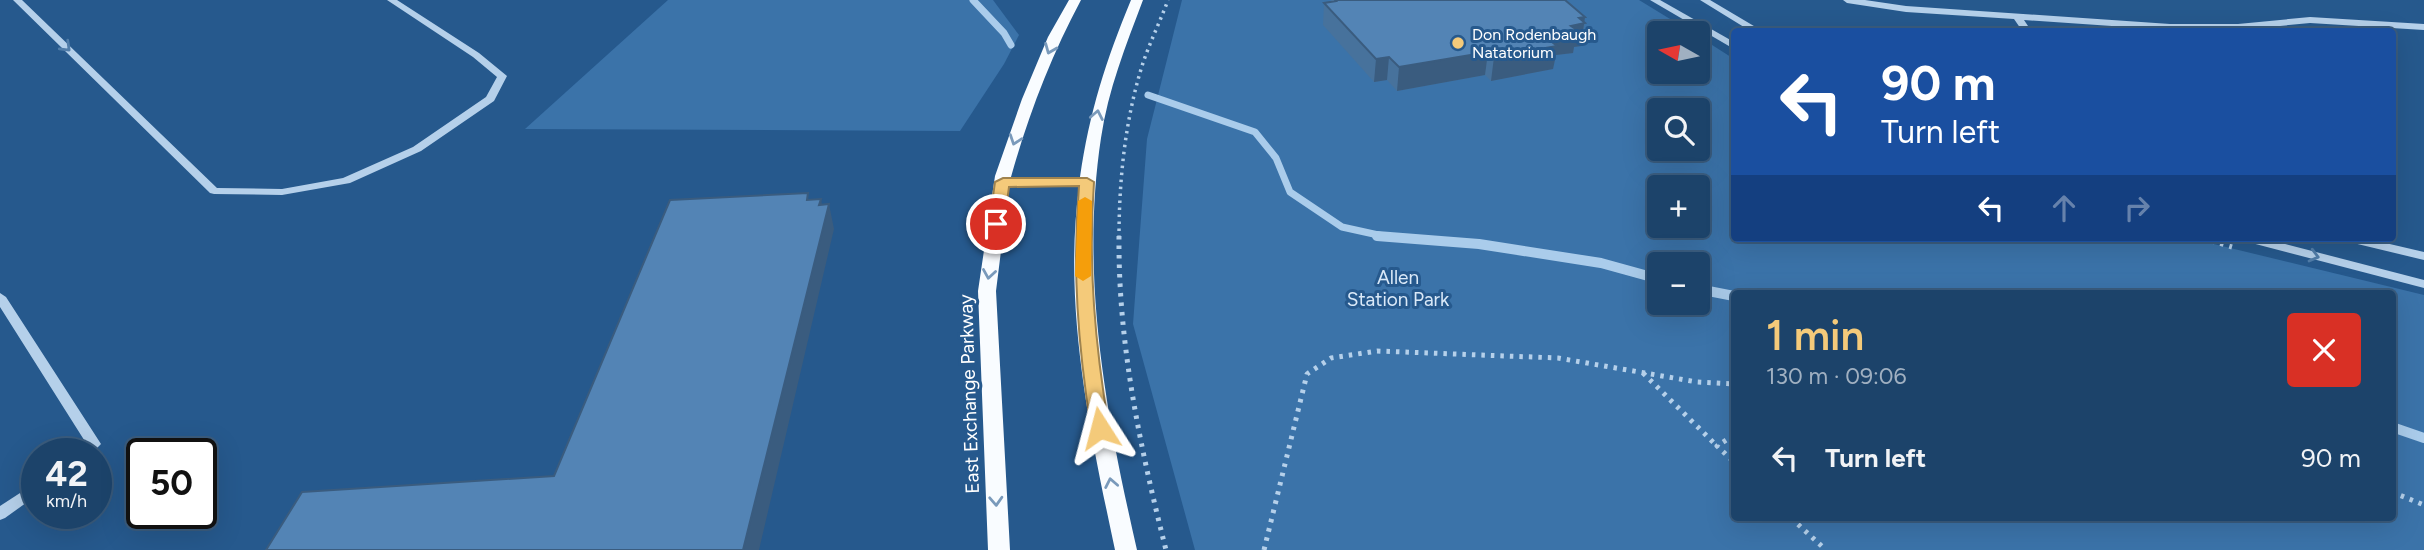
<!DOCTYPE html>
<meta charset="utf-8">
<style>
:root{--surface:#1c436a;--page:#294e72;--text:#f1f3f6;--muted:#a0b0c1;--line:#3a5c7e;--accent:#f4ca7a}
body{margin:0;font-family:Figtree,sans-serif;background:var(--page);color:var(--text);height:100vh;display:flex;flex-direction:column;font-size:26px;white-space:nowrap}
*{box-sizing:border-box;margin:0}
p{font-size:23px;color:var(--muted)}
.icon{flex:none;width:38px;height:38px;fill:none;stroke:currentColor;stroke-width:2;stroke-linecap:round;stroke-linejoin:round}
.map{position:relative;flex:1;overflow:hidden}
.drawer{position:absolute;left:1731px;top:290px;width:665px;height:231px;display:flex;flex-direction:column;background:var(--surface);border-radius:7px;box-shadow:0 7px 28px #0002,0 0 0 2px var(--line)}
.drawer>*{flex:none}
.top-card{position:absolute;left:1731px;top:28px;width:665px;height:214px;border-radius:7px;box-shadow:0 7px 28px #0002,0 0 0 2px var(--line);background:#1a4fa0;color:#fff;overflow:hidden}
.needle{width:46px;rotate:279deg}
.buttons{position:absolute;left:1647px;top:21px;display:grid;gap:14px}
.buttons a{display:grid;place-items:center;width:63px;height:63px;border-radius:7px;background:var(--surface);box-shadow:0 7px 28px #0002,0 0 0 2px var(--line);font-size:35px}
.speed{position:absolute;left:21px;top:438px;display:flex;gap:14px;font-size:35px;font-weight:700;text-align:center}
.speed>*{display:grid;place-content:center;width:91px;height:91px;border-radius:50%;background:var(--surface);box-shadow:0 7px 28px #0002,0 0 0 2px var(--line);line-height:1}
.speed small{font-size:18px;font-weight:400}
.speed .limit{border:4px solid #111;border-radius:10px;background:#fff;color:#111}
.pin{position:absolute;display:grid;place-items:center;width:60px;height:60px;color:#fff;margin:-30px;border:4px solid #fff;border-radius:50%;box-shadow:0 2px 7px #0007}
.me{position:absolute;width:77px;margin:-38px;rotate:351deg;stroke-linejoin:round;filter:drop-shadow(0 0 5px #0008)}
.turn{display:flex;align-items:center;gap:24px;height:147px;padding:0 35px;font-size:32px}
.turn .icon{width:91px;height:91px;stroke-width:2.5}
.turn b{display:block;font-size:49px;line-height:60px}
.lanes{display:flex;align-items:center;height:66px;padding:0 35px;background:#0003;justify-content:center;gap:35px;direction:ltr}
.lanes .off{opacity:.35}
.round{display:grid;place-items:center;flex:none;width:74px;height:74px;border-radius:7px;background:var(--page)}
.head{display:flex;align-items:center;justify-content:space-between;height:119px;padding:0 35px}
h1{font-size:42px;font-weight:600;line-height:52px;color:var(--accent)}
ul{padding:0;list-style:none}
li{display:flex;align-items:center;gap:21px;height:98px;padding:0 35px}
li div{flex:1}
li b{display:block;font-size:26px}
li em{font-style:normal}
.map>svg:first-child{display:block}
.green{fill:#3b73a9;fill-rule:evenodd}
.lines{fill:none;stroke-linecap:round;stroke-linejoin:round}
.stream-far1{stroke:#aacceb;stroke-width:7}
.stream{stroke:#aacceb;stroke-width:10}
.path-far1{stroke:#b5d0ea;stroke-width:3.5;stroke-dasharray:2.5 4.5;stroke-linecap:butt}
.path{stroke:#b5d0ea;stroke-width:5;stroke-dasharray:3.5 6;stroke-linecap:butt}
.minor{fill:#b5d0ea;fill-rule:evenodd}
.major{fill:#f9fcff;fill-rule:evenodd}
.wall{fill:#47729c}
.shaded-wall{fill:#3a5c7f}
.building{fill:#5384b5;stroke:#3a5c7f;stroke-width:2}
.oneway{stroke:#517da9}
.oneway2{stroke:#7a9abb}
.route{fill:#f4ca7a;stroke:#9f834f;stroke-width:2}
.slow{fill:#f59e0b}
.poi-dot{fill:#f4ca7a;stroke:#26598d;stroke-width:2.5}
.labels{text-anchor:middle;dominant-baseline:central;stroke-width:6;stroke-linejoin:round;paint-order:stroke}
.far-poi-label{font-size:16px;fill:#fff;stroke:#26598d;text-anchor:start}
.park-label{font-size:19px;fill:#dae9f8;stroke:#26598d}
.street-label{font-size:19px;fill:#fff;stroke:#26598d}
</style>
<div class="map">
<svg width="2424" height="550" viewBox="0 0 2424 550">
<rect width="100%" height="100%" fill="#26598d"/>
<g class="green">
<polygon points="668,0 993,0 1019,35 1004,64 960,131 525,129"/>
<path d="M1182 0H1639L1693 33H1659V72H1698V36L1734 59V238H2189L2424 295V550H1195L1133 324 1147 139ZM1659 110H1698V149H1659ZM1659 187H1698V226H1659ZM1659 264H1698V303H1659ZM1734 294H2392V518H1734Z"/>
</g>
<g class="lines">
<g class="stream-far1">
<polyline points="973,0 1004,33 1011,45"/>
<polyline points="1148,95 1255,132 1276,158 1290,192 1342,227 1392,238"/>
</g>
<g class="stream">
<polyline points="1377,236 1479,244 1601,263 1659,279"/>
<polyline points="1698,289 1734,296"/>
<polyline points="2392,427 2424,438"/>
</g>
<path class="path-far1" d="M1119 238C1119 180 1125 121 1142 66 1149 44 1160 22 1168 0"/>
<g class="path">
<path d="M1119 236C1118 343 1140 447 1166 550"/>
<polyline points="2202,238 2232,247"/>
<polyline points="1643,373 1717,446"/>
<polyline points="1734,435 1717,446 1734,462"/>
<polyline points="2392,492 2424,505"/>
<polyline points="1791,518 1826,550"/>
<polyline points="1264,550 1307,374 1331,358 1377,351 1558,358 1697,382 1734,384"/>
</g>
<g class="minor">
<polygon points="13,0 22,0 217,188 282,189 343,178 413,147 486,97 497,77 473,57 387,0 397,0 479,53 507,76 494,101 421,151 350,183 282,195 214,194 210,193"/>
<polygon points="1650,0 1660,0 1734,42 1734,49"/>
<polygon points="1700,0 1710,0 1764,32 1752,32"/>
<polygon points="1843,0 1865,0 1906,6 2170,24 2238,24 2310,17 2424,24 2424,30 2310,23 2238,30 2170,30 2024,20 2032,32 2023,32 2014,19 1906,12 1847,3"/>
<polygon points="2242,238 2262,238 2424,280 2424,288 2244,241"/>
<polygon points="2343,238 2364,238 2424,252 2424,260 2345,241"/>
<polygon points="0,293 6,297 101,444 92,453 75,453 86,443 0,307"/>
<polygon points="37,482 37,495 5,518 0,520 0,506"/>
</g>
<path class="major" d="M1069 0H1081C1051 56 1028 116 1011 177H1080C1089 113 1106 60 1131 0H1143C1126 45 1108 90 1101 138 1080 277 1106 414 1137 550H1115C1090 432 1063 308 1079 187H1009L996 291 1010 550H988L978 291 995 176 1022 99 1048 37Z"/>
</g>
<polygon class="wall" points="1331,0 1565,0 1585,23 1581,46 1574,47 1573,53 1556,55 1553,69 1491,81 1485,75 1397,91 1387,80 1374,82 1323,25 1324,3 1331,2"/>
<g class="shaded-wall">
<polygon points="1585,17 1581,46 1574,47 1573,53 1556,55 1553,69 1491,81 1494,57 1579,18"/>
<polygon points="1488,52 1485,75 1397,91 1399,67"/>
<polygon points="1389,57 1387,80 1374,82 1376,59"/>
<polygon points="821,199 825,220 829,204 834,229 759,550 743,550"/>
</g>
<g class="building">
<polygon points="1335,0 1565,0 1585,17 1579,18 1585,23 1571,26 1577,30 1543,35 1557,46 1494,57 1488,52 1399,67 1389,57 1376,59 1324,3 1336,1"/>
<polygon points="808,193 807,200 821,199 819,205 829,204 743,550 266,550 302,492 554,476 670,200"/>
</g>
<defs><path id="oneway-chevron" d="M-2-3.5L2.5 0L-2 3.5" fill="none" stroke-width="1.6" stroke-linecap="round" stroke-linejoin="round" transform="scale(1.75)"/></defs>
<g class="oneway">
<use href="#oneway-chevron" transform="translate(66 47) rotate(44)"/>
<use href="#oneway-chevron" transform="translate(2314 256) rotate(15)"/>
</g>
<g class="oneway2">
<use href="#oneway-chevron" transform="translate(1050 49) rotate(112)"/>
<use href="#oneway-chevron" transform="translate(1097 115) rotate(-79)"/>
<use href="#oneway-chevron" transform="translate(1015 140) rotate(109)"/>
<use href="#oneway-chevron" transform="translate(989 274) rotate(99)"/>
<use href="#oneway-chevron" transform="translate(1111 483) rotate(-101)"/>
<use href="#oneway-chevron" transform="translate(996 501) rotate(87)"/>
</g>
<path class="route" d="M1003 178H1087L1094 182C1088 266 1095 345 1109 428L1106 432H1093L1091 428C1078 346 1072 269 1079 186L1009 187 1004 224 996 229 989 224 995 182Z"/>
<polygon class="slow" points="1085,197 1092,201 1091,276 1083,281 1075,276 1078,201"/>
<circle class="poi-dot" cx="1458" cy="43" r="7"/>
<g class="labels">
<g class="far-poi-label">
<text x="1472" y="34">Don Rodenbaugh<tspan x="1472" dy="18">Natatorium</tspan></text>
</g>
<g class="park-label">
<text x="1398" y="277">Allen<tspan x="1398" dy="22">Station Park</tspan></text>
</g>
<g class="street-label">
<text transform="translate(969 394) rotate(-92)">East Exchange Parkway</text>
</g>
</g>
</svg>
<div class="buttons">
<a><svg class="needle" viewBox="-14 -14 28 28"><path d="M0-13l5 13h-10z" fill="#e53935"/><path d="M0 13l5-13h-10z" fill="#a0b0c1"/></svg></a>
<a><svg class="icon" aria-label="search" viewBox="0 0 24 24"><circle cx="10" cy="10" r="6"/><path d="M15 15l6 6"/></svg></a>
<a>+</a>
<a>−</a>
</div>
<div class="speed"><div>42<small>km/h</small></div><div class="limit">50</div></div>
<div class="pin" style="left:996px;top:224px;background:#d93025"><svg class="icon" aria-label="arrive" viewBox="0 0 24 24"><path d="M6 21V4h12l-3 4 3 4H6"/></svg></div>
<svg class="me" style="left:1100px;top:428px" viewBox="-20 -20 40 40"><path d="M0-17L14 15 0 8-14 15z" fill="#f4ca7a" stroke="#fff" stroke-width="4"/></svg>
<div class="top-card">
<div class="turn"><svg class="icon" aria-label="left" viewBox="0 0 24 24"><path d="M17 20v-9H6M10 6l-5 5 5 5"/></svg><div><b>90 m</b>Turn left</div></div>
<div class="lanes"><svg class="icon" aria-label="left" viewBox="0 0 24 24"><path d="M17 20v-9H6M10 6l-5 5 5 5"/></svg><svg class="icon off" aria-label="ahead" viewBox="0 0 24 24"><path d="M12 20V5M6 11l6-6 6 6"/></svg><svg class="icon off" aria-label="right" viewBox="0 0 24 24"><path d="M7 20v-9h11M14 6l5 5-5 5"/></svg></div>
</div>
<section class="drawer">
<div class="head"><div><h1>1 min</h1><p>130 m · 09:06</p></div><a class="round" style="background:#d93025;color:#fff"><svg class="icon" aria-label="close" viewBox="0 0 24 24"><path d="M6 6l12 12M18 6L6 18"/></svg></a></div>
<ul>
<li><svg class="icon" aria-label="left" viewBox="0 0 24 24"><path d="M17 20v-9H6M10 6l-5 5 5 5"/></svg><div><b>Turn left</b></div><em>90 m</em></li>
</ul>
</section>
</div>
